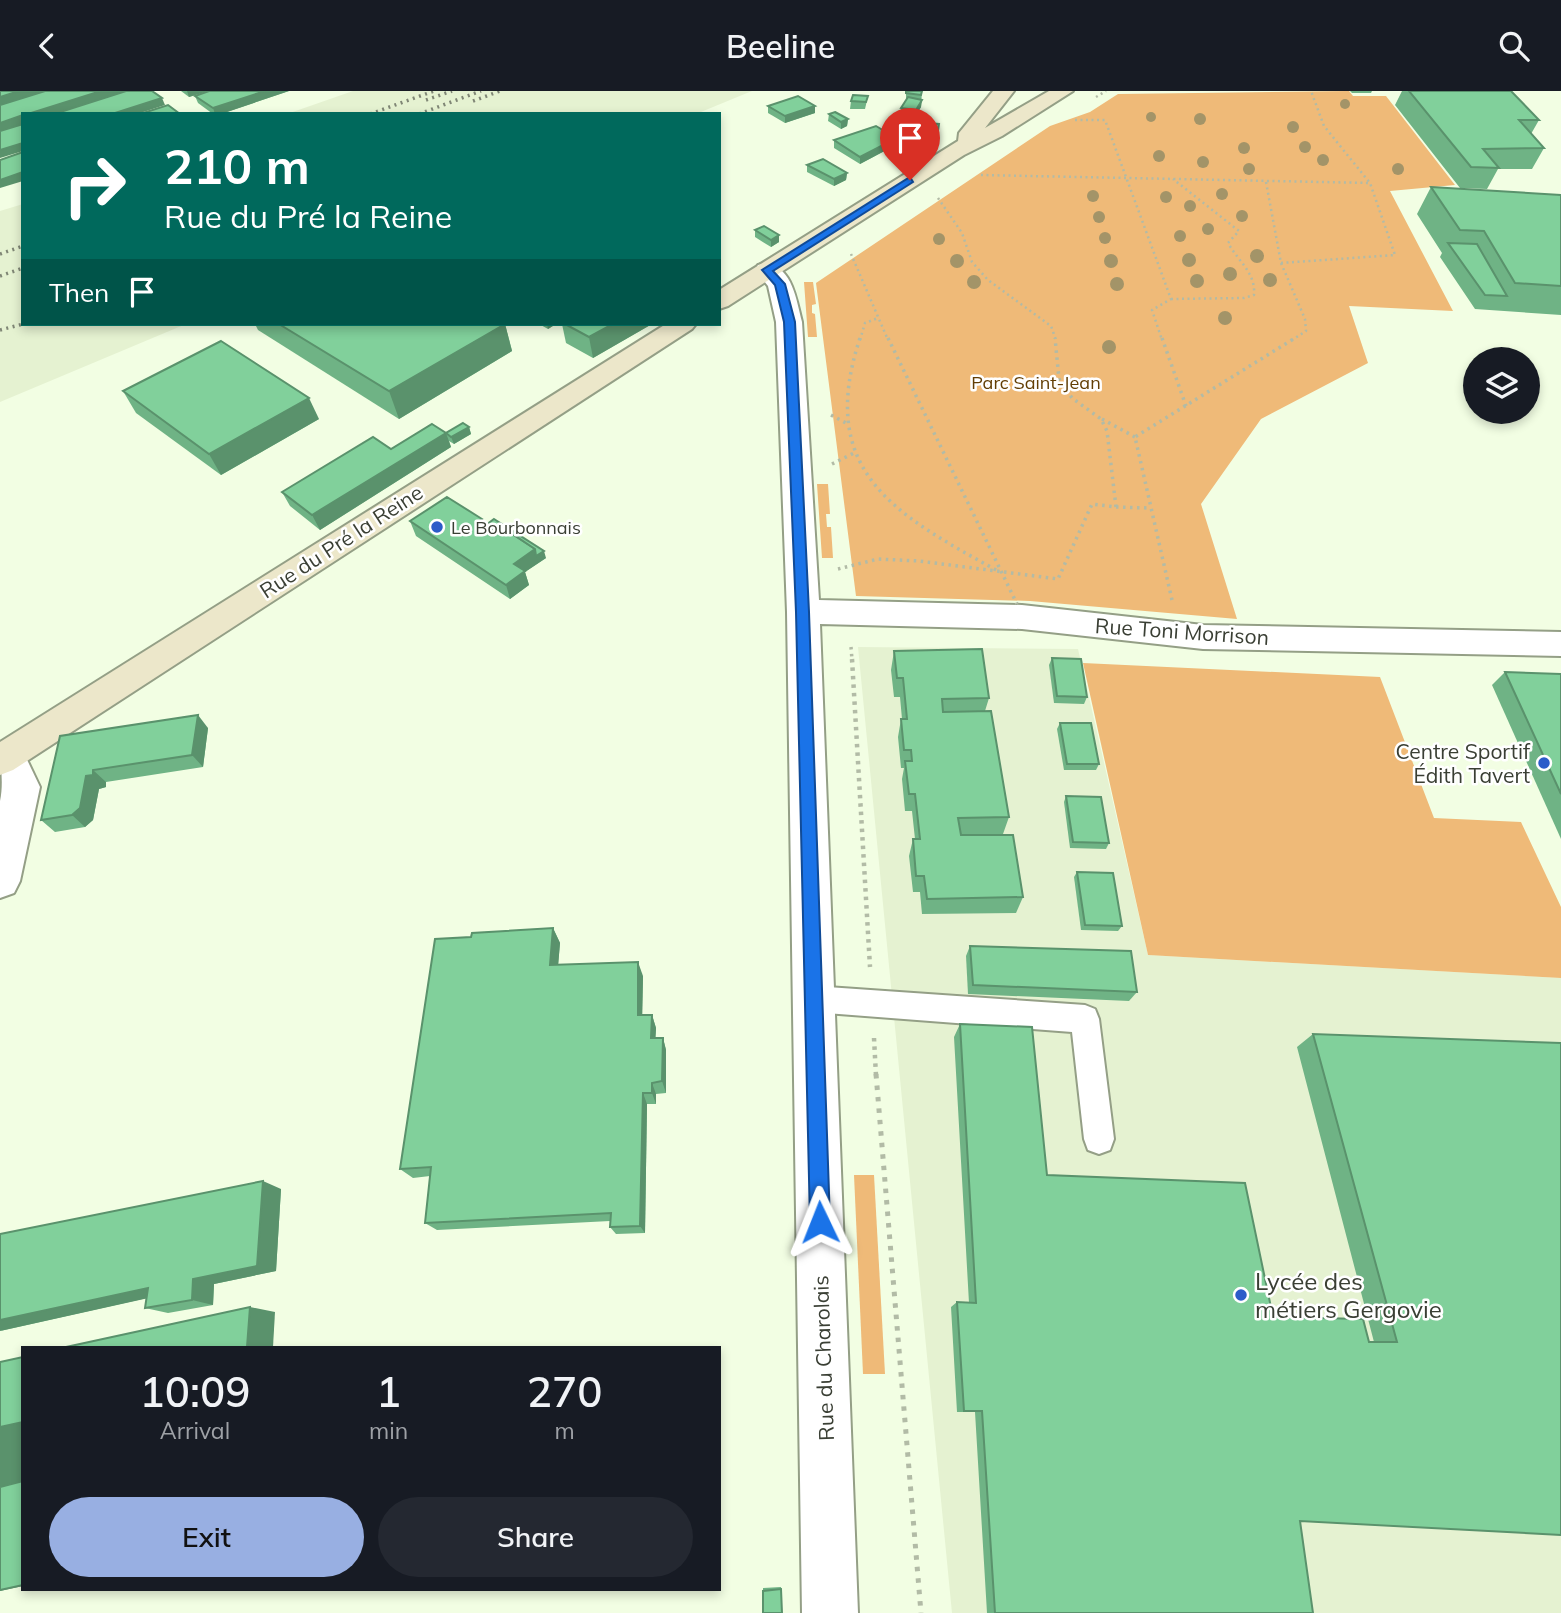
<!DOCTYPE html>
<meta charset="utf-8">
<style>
:root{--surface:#171b24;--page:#242831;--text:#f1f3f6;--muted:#9ea1a6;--accent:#98afe2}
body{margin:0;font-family:Mulish,sans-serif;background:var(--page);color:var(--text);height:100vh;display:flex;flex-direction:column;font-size:26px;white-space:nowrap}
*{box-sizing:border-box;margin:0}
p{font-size:23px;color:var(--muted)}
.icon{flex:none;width:38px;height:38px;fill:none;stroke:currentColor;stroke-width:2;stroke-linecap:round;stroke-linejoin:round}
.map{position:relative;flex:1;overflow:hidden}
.sheet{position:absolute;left:21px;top:1255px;width:700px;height:245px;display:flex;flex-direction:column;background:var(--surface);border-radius:0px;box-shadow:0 4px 10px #0003}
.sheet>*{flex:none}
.top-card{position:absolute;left:21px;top:21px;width:700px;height:214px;border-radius:0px;box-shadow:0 4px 10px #0003;background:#00695c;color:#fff;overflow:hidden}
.fabs{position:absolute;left:1463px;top:256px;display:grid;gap:14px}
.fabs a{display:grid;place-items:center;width:77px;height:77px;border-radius:50%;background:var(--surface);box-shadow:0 4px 10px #0003;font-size:35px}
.pin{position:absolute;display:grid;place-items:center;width:60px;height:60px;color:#fff;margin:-72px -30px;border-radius:50% 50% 50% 0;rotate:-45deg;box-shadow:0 0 7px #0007}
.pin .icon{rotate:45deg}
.me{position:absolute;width:77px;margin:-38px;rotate:358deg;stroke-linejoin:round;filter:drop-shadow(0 0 5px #0008)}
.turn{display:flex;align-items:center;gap:24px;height:147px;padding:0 28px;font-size:32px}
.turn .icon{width:91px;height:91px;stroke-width:2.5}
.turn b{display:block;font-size:49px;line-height:60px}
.then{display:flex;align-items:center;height:66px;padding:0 28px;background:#0003;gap:14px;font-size:26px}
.eta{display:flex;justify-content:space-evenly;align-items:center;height:119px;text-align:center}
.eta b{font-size:42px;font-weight:600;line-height:49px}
.cta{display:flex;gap:14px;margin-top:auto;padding:14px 28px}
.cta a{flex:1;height:80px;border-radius:42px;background:var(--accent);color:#111;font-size:28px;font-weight:600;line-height:80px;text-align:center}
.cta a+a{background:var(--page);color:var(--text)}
header{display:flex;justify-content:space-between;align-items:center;height:91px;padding:0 28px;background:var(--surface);font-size:32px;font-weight:600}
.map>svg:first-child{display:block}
.built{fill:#e5f2d1}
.green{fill:#efba78}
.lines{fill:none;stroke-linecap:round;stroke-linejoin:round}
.service-casing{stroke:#949f86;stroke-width:4}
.minor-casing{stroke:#949f86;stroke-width:4}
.secondary-casing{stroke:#949f86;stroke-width:4}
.path-far3{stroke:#b2bba6;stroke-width:2.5;stroke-dasharray:2 3.5;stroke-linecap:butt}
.path-far2{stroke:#b2bba6;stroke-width:3.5;stroke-dasharray:2.5 4.5;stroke-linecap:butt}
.path-far1{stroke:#b2bba6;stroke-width:4.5;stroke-dasharray:3.5 5;stroke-linecap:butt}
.path{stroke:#b2bba6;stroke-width:5;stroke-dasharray:4.5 7;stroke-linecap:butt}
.service{fill:#fff;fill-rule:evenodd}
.minor{fill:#fff;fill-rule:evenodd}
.secondary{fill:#ece7ca;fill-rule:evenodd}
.rail{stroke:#7f8675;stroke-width:3.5;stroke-dasharray:2 4.5;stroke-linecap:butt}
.path-bridge-far1{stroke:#b2bba6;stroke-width:2.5;stroke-dasharray:2 3.5;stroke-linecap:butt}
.path-bridge{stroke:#b2bba6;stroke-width:3.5;stroke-dasharray:2.5 4.5;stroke-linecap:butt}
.tree{fill:#a39468}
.wall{fill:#6fb385}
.shaded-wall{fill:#5a926c}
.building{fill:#81d09b;stroke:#5a926c;stroke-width:2}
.route{fill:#1a73e8;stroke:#114b97;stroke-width:2}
.poi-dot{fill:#2b5bc9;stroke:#fff;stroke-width:2.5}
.labels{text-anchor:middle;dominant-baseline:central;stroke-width:5;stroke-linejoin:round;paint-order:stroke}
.far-park-label{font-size:18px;fill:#633e04;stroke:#fff}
.far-poi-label{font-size:18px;fill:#3a3f34;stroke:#fff;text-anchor:start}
.street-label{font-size:21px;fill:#3a3f34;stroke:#fff}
.poi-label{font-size:21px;fill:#3a3f34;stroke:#fff;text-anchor:end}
.near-poi-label{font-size:24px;fill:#3a3f34;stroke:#fff;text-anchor:start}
</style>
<header><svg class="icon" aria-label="back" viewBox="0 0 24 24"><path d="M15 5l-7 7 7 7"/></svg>Beeline<svg class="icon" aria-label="search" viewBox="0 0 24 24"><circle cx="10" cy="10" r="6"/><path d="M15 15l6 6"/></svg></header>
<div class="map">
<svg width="1561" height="1522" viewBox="0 0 1561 1522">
<rect width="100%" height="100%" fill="#f2fee3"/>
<g class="built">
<polygon points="353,0 752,0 696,23 287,23"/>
<polygon points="23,113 23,233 186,233 0,311 0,120"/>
<polygon points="858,556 1078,558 1148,864 1561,887 1561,1522 952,1522"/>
</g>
<g class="green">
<polygon points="1349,0 1353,5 1386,5 1455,94 1390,100 1453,220 1349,215 1368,272 1261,328 1201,413 1237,528 1030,510 856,505 816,192 1050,35 1090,21 1118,3"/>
<polygon points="804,191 813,191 816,213 812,214 812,222 815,223 817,246 808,246"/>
<polygon points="817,393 828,393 830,423 826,423 827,436 831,436 833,467 822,467"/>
<polygon points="1083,572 1380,586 1434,727 1521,731 1561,816 1561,887 1148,864"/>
<polygon points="854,1084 874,1084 885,1283 863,1283"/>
</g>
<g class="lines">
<g class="service-casing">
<polygon id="service" points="813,895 1085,914 1095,918 1099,928 1114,1048 1110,1059 1099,1063 1088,1059 1084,1048 1072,941 813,921 803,917 799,908 803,899"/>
</g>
<g class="minor-casing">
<g id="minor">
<path d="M767 172C793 178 796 208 802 231L819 509 1022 514 1203 534 1561 541V565L1203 558 1022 538 820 533 858 1522H802L787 521 776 231 768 195 755 179 758 174Z"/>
<path d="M7 649 20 654 40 696 20 790 14 802 0 807V710C4 692 0 671 0 652Z"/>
</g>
</g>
<g class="secondary-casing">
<g id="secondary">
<polygon points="993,0 1014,0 985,37 1049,0 1073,0 1002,45 964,64 728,215 719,218 719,199 958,50 959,42"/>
<polygon points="666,233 696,233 692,238 13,679 0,684 0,651"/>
</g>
</g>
<g class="path-far3">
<polyline points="1096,6 1106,0"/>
<polyline points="1075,29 1105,29 1171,208 1152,219 1162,249"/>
<polyline points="981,84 1370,92"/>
<polyline points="1266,91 1281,172 1305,228 1306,240 1292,249"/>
<polyline points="938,107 962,142 972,171 988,189 1051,235 1056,249"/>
<polyline points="1281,172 1395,164 1370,92 1324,35 1311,0"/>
<path d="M1171 208 1244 207 1254 204C1256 182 1238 170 1228 152L1239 140 1173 88"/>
<polyline points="860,249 865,232 878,227"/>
</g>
<g class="path-far2">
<path d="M860 247C816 380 894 423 998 480"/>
<polyline points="1162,247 1186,315"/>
<polyline points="831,324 846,332"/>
<polyline points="1102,328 1135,346"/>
<polyline points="832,373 854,362"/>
<polyline points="1116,416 1149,417"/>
<polyline points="838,478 878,468 919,470 1058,488 1092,413 1116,416 1107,340 1101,328 1072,307 1059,288 1055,247"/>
<polyline points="1172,509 1135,346 1295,247"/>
<polyline points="851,556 852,569"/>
</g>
<g class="path-far1">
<polyline points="852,568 870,876"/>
<polyline points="874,947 876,985"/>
</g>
<polyline class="path" points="876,983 921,1522"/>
<use href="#service" class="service"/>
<use href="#minor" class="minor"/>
<use href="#secondary" class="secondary"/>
<g class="rail">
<polyline points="426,9 452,0"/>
<polyline points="473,10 500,0"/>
<polyline points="370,23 434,0"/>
<polyline points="419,23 481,0"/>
<polyline points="0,163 23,155"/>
<polyline points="0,185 23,177"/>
<polyline points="0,239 23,233"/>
</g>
<polyline class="path-bridge-far1" points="851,163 888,249"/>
<polyline class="path-bridge" points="888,247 1017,513"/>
</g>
<g class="tree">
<circle cx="1345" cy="13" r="5"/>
<circle cx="1151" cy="26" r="5"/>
<circle cx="1200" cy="28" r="6"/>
<circle cx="1293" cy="36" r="6"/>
<circle cx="1305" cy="56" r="6"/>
<circle cx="1244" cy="57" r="6"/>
<circle cx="1159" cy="65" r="6"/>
<circle cx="1323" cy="69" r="6"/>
<circle cx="1203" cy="71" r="6"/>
<circle cx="1249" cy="78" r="6"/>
<circle cx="1398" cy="78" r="6"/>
<circle cx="1222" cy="103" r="6"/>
<circle cx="1093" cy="105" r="6"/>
<circle cx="1166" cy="106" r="6"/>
<circle cx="1190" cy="115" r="6"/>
<circle cx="1242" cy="125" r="6"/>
<circle cx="1099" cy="126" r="6"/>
<circle cx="1208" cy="138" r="6"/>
<circle cx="1180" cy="145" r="6"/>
<circle cx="1105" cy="147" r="6"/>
<circle cx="939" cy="148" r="6"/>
<circle cx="1257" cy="165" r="7"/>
<circle cx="1189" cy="169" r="7"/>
<circle cx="957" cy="170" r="7"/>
<circle cx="1111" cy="170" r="7"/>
<circle cx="1230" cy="183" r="7"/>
<circle cx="1270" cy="189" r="7"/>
<circle cx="1197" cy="190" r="7"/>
<circle cx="974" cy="191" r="7"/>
<circle cx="1117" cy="193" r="7"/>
<circle cx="1225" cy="227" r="7"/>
<circle cx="1109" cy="256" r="7"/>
</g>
<g class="wall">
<polygon points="181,0 208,0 189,6"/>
<polygon points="209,0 289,0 221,23 213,23 198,12 195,5"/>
<polygon points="906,0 922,0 921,16 915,26 912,25 921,38 906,41 892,32 893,25 900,22 901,17 906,9"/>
<polygon points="1350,0 1372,0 1371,2 1352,2"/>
<polygon points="1402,0 1511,0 1539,29 1531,43 1544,57 1532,78 1498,78 1487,98 1460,97 1395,14"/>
<polygon points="868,5 865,18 850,18 851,10"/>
<polygon points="768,15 815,15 815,22 785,32 768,22"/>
<polygon points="829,23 848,28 847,35 841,38 828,30"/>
<polygon points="926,32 939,33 937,47 925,46"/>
<polygon points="891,47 892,56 860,73 834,57 834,49"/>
<polygon points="807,74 847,82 846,89 834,95 807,81"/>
<polygon points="1431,96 1561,104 1561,224 1475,218 1440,166 1442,162 1417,123"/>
<polygon points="755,139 779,151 771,156 755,146"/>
<polygon points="255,233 505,233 512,260 399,328 258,239"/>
<polygon points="539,233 556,233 548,238"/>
<polygon points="562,233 652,233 593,267 566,252"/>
<polygon points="123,300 319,328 221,384 136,322"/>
<polygon points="469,336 471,343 454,353 449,350 451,356 320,439 290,415 282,401 391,358"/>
<polygon points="482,428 485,435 546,467 525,481 529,494 510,508 416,445 410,430"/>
<polygon points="894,560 989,607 985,620 1009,726 1003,743 961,744 1023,806 1016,822 922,823 920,801 913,801 909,765 913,748 915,748 912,720 905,720 902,688 904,677 901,677 898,646 901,628 902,628 900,606 894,606 891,579"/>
<polygon points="1052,567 1087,606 1084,613 1054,612 1049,574"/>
<polygon points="1505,581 1561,583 1561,748 1492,594"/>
<polygon points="1060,632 1099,673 1096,679 1064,679 1057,638"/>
<polygon points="208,637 203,676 106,691 106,696 99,698 93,729 85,736 55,741 41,729 60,645"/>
<polygon points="1066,705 1109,752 1106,758 1070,757 1064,711"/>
<polygon points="1077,781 1122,835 1118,840 1081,839 1074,786"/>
<polygon points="553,837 560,852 558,874 643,885 642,924 652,924 656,937 655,947 663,947 666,959 666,1002 656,1003 656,1013 647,1013 645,1142 616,1143 610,1136 610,1130 437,1139 425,1132 430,1085 413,1087 400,1078 471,846"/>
<polygon points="970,855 1137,901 1129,910 968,903 966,865"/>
<polygon points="960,933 1047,1084 1273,1226 1369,1251 1374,1251 1297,956 1313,943 1561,952 1300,1430 1313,1522 987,1522 975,1321 957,1321 951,1216 957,1211 969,1212 954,946"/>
<polygon points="281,1098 276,1180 214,1193 213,1214 168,1222 145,1217 147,1207 0,1240"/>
<polygon points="781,1496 782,1522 763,1522 763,1497"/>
</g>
<g class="shaded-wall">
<polygon points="19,0 46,0 0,14 0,6"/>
<polygon points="101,0 127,0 55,23 28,23"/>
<polygon points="187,0 208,0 189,6"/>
<polygon points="265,0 289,0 221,23 215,23 213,17"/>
<polygon points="162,7 165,14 137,23 112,23"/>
<polygon points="922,9 921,16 915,26 916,19"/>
<polygon points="815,15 815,22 785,32 785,25"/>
<polygon points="23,24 23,33 0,40 0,32"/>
<polygon points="848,28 847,35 841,38 841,31"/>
<polygon points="921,31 921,38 906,41 907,34"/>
<polygon points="891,44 890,50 893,49 892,56 860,73 860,66 887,45"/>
<polygon points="23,52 23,60 0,67 0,59"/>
<polygon points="23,81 23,90 0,97 0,89"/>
<polygon points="847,82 846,89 834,95 834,88"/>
<polygon points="779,144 779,151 771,156 771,149"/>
<polygon points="505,233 512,260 399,328 389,300"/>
<polygon points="547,233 556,233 548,238"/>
<polygon points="613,233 652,233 593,267 589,246"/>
<polygon points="309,307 319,328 221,384 209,363"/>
<polygon points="469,336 471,343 454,353 451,346"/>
<polygon points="446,342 451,356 320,439 312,424"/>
<polygon points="482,428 487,442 476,433"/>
<polygon points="535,458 544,460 546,467 525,481 529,494 510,508 506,494 514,473"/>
<polygon points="198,624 208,637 203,676 192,664"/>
<polygon points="93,679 106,691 106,696 99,698 93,729 85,736 72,724 86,685"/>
<polygon points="553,837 560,852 557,888 550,874"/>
<polygon points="638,871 643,885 642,937 638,924"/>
<polygon points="652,924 656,937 655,960 651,947"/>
<polygon points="663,947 666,959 666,1002 662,990"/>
<polygon points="652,992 656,1003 656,1013 652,1002"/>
<polygon points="643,1002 647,1013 645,1142 640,1135"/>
<polygon points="263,1090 281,1098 276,1180 214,1193 213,1214 192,1209 193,1188"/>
<polygon points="148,1197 171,1202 0,1240 0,1229"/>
<polygon points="250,1216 275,1221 273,1256 247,1256"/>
<polygon points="23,1331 23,1394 0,1399 0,1336"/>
<polygon points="23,1494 23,1495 0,1500 0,1499"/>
</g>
<g class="building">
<polygon points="0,0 19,0 0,6"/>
<polygon points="45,0 101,0 28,23 23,23 23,24 0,32 0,14"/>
<polygon points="126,0 152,0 162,7 112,23 54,23"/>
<polygon points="209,0 265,0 213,17 195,5"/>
<polygon points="906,0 922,0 921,4 906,2"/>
<polygon points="1409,0 1511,0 1539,29 1519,29 1544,57 1483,58 1499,77 1471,76"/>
<polygon points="853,4 868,5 866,11 851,10"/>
<polygon points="798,5 815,15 785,25 768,15"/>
<polygon points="908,6 922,9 916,19 901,17"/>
<polygon points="168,14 180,23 140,23"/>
<polygon points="835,21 848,28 841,31 829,23"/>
<polygon points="904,21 921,31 907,34 893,25"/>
<polygon points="926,32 939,33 938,40 926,39"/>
<polygon points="23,33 23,52 0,59 0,40"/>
<polygon points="876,35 891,44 887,45 893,49 860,66 834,49"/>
<polygon points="23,61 23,81 0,89 0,69"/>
<polygon points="823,68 847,82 834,88 807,74"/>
<polygon points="1431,96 1561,104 1561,195 1515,192 1484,140 1460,139"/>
<polygon points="764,135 779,144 771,149 755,139"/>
<polygon points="1448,152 1477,153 1507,205 1485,204"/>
<polygon points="279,233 505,233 389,300"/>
<polygon points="565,233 613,233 589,246"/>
<polygon points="221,250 309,307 209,363 123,300"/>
<polygon points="463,332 469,336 451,346 446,342"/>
<polygon points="432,333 446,342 312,424 282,401 373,346 391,358"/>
<polygon points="447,406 482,428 476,433 488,441 499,434 535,458 514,473 525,480 506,494 410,430"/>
<polygon points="494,428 544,460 536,465 535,458 499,434 488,441 482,437"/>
<polygon points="982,558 989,607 942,608 943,621 991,620 1009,726 958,727 961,744 1013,744 1023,806 927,808 924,785 916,785 913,748 920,748 915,703 909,703 905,670 912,670 911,659 904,659 901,628 907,628 903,587 897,587 894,560"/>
<polygon points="1052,567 1081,568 1087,606 1057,605"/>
<polygon points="1505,581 1561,583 1561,703"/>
<polygon points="198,624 192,664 93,679 93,684 86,685 80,717 72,724 41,729 60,645"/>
<polygon points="1060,632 1091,632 1099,673 1067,673"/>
<polygon points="1066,705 1101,706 1109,752 1073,751"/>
<polygon points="1077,781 1113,782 1122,835 1085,834"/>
<polygon points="553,837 550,874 638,871 638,924 652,924 651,947 663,947 662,990 652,992 652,1002 643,1002 640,1135 610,1136 611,1122 425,1132 431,1076 400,1078 435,848 471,846 472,842"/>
<polygon points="970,855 1131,860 1137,901 973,894"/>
<polygon points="960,933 1032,936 1047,1084 1245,1092 1273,1226 1363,1228 1369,1251 1397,1251 1313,943 1561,952 1561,1444 1300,1430 1313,1522 995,1522 982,1320 964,1320 957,1211 976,1212"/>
<polygon points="263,1090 257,1175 193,1188 192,1209 145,1217 148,1197 0,1229 0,1143"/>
<polygon points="250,1216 247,1256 66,1256"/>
<polygon points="23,1266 23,1331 0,1336 0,1271"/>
<polygon points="23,1390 23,1494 0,1499 0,1396"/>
<polygon points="781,1498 782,1522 763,1522 763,1500"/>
</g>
<polygon class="route" points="910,86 913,91 773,180 785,193 795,231 809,521 830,1131 827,1138 820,1141 813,1138 810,1131 796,521 784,231 775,194 762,179"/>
<g class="poi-dot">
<circle cx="437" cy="436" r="7"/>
<circle cx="1544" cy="672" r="7"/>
<circle cx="1241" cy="1204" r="7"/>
</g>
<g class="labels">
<g class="far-park-label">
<text x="1036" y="291">Parc Saint-Jean</text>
</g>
<g class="far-poi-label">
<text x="451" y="436">Le Bourbonnais</text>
</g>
<g class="street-label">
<text transform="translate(341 450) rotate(-33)">Rue du Pré la Reine</text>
<text transform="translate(1182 540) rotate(4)">Rue Toni Morrison</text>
<text transform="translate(823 1267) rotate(-92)">Rue du Charolais</text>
</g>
<g class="poi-label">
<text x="1530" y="660">Centre Sportif<tspan x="1530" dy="24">Édith Tavert</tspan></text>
</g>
<g class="near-poi-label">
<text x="1255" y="1190">Lycée des<tspan x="1255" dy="28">métiers Gergovie</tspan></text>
</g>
</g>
</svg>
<div class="fabs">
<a><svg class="icon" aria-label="layers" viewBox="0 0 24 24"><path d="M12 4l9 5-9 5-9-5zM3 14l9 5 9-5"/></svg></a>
</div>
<div class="pin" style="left:910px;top:89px;background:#d93025"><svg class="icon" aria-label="arrive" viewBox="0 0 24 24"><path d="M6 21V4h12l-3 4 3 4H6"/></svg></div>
<svg class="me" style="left:820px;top:1131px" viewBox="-20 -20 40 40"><path d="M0-17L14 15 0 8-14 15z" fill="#1a73e8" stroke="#fff" stroke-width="4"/></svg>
<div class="top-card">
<div class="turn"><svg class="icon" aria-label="right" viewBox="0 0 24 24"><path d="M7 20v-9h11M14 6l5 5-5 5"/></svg><div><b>210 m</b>Rue du Pré la Reine</div></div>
<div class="then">Then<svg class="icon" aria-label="arrive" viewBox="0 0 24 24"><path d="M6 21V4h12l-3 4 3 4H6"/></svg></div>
</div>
<section class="sheet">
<div class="eta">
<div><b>10:09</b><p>Arrival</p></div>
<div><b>1</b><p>min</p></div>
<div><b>270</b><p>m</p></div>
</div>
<div class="cta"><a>Exit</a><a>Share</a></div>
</section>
</div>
